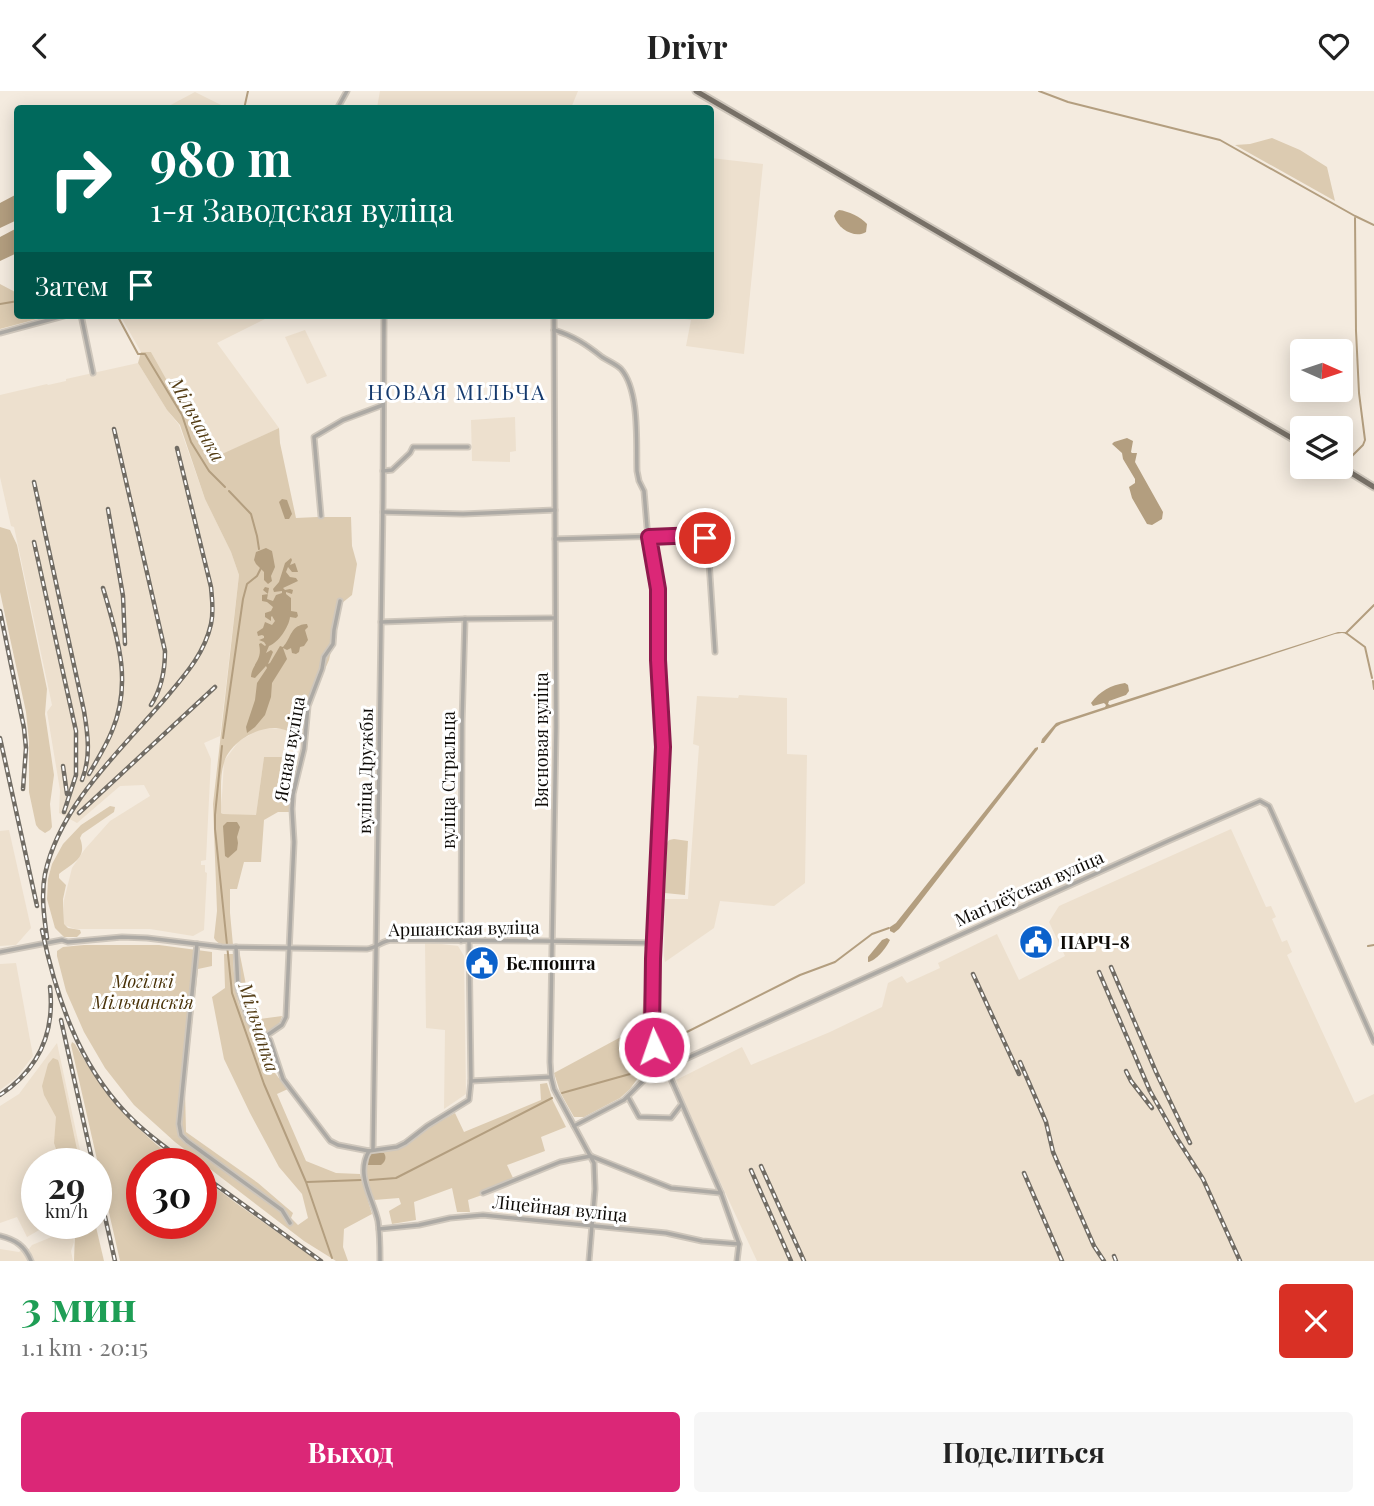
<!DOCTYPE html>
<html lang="ru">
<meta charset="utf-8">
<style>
:root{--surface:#fff;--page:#f6f6f6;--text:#222;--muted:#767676;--accent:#db2777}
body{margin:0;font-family:"Playfair Display",serif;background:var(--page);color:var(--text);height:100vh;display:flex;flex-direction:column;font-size:26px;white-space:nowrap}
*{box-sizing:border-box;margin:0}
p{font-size:23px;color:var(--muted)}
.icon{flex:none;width:38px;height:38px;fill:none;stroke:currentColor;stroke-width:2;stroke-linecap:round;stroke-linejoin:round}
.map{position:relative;height:1170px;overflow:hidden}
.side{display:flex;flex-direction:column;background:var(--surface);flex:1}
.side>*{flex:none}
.banner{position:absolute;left:14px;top:14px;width:700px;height:214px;border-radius:7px;box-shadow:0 4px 18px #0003;background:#00695c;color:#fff;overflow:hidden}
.needle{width:46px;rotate:93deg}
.buttons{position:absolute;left:1290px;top:248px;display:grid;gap:14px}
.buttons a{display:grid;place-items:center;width:63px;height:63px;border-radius:7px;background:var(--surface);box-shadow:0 4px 18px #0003;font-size:35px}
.speed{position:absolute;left:21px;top:1057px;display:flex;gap:14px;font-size:35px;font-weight:700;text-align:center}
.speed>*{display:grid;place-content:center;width:91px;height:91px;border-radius:50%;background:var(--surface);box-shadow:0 4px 18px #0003;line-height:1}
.speed small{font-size:18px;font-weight:400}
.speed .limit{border:10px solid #d22;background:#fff;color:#111}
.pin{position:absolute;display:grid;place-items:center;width:60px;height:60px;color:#fff;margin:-30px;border:4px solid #fff;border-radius:50%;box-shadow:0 2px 7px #0007}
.me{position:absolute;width:77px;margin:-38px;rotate:357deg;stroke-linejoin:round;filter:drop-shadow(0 0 5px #0008)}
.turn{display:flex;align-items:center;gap:24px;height:147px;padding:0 21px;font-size:32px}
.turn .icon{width:91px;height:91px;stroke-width:2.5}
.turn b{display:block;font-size:49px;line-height:60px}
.then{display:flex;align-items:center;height:66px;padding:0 21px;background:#0003;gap:14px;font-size:26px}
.round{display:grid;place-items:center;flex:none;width:74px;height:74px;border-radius:7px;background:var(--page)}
.headline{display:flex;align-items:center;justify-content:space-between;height:119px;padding:0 21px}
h1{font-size:42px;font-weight:700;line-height:52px;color:#1e9e55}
.primary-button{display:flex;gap:14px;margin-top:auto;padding:14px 21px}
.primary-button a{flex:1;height:80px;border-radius:7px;background:var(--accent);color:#fff;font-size:28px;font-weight:700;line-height:80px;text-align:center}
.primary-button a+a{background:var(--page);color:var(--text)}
header{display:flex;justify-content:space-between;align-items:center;height:91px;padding:0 21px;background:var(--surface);font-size:32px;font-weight:700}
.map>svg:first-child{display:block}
.built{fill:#ede0ce}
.green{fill:#dccbb1}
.water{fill:#b39e7f}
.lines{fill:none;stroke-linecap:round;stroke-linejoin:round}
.stream{stroke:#b39e7f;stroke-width:2}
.minor-casing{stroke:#cfc7bc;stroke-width:7}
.major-casing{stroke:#cfc7bc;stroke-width:9}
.minor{stroke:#aca9a4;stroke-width:3.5}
.major{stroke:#777067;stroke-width:5}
.rail-casing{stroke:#716c64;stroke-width:4.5}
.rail{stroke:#fff;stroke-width:2;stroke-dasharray:5;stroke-linecap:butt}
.route-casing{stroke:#8e194d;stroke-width:18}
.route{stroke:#db2777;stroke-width:12}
.labels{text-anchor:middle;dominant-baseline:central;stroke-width:6;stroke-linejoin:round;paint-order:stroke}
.street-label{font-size:18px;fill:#0e0b07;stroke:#fff}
.poi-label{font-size:18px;font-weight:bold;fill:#0e0b07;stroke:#fff;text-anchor:start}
.park-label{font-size:18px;font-style:italic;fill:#493209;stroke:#fff}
.water-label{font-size:19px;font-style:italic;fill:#523b13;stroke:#fff}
.quarter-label{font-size:21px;letter-spacing:2px;fill:#153a6e;stroke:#fff}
</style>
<header><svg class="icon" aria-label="back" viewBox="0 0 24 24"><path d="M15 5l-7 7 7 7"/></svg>Drivr<svg class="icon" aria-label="heart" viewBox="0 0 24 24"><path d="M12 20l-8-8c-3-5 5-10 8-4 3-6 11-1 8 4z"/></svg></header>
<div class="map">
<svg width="1374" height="1170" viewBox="0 0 1374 1170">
<rect width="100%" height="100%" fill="#f4ebdf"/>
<g class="built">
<polygon points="380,0 578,0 571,17 377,17"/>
<polygon points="195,1 227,17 165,17"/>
<polygon points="711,67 763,73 744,263 686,255 691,229 660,224 710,224"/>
<polygon points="120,224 273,224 217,252 279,337 211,369 151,261 141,261"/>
<polygon points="305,239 327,285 307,293 285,246"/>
<polygon points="138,272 167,319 179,334 205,408 231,461 239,484 220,645 204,652 211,668 206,769 201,770 201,774 205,774 205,781 207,782 204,839 193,845 150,838 75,838 64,834 64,809 72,777 85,758 110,730 150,705 144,694 120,695 77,732 59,722 60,699 47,621 52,614 14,436 11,435 0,386 0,304 47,293 48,294 66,290 66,288"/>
<polygon points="515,326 516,360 510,361 510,371 472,370 471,329"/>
<polygon points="739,604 787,607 787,663 807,664 805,792 774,815 720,810 714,837 665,871 664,865 665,808 688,808 699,655 693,653 697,605 738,607"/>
<polygon points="262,637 288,638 282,666 264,666 256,725 223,723 221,722 224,670 239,650"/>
<polygon points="1231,738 1266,816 1271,815 1276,826 1272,828 1282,851 1287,849 1292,861 1287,864 1355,1012 1374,1003 1374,1170 757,1170 704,1056 689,1027 676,989 742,956 751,974 830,941 882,916 888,892 902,885 907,892 940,877 938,872 997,843 1019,889 1065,865 1049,831 1059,815"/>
<polygon points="9,739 31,837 16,854 0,855 0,740"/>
<polygon points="425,851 458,855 464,865 466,1003 444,1018 445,939 426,937"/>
<polygon points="16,872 33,965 16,987 0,999 0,873"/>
<polygon points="57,952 83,1073 37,1073 37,1132 94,1132 72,1139 74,1151 71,1160 73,1170 33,1170 29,1158 32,1154 54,1145 48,1134 27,1146 17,1126 0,1132 0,1015 19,1003"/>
<polygon points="0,1158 19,1161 22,1158 29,1170 0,1170"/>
</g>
<g class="green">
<polygon points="1272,47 1300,59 1327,76 1335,110 1235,54 1250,53"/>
<polygon points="0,193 17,202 18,224 52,224 0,238"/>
<path d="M141 261H151L211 368 279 337 280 352 296 427 317 426H351L352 455 357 473 352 504 342 512 329 569 312 608 307 646C296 645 288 638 276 637 256 636 229 652 224 672 219 687 222 706 221 722L223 723 256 724 264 666H282L277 699 289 700V721H278L264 729 261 771H244L237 798H230V822L233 854C225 853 218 855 214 847L217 820 213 713 239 484 231 461 205 408 180 334 167 319 138 272Z"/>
<polygon points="0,436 10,439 17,454 47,598 45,623 54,684 50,713 52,736 50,739 45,742 39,738 36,734 29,701 29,650 26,621 0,501"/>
<path d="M110 715 115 716 114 721 82 743 80 747C88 768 72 772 59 783V787L66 794 63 808 64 833 68 837 80 839 81 842 77 846H64L55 837 47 808 48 788 52 773 63 753 81 734Z"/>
<polygon points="674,748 688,750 685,804 665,802 667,752 669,749"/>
<path d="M84 854H159L212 861V875L198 878 185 999 186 1041 258 1092 293 1122 291 1127 298 1134 308 1127 302 1103 279 1076 250 1022 224 968 212 906 225 897 224 863H233C234 889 235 914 250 936 253 941 259 944 262 948 264 971 274 981 288 998L277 1003 306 1070 336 1082 360 1083 372 1123 344 1138 343 1156 348 1170H336L304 1150 175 1051 134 1014 105 977 84 941 66 900 57 865V860L63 856Z"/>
<path d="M644 856 649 858 651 862 650 948C651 957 658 965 658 972L640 984 630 998 620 1007 584 1026H574L560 1001 554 982 632 940 641 939 647 864Z"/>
<path d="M239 859 253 929 282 925C280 933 275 940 267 941 241 943 238 878 238 861Z"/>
<path d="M72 951 75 953C102 1001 136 1041 182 1073H142V1132H201V1086L240 1115 318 1170H120L71 954Z"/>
<polygon points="53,967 58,969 59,972 80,1073 61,1073 54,1052 56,1026 44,1004 42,995 48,973"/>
<path d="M547 992 553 1010 566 1036 541 1046 545 1060 507 1074 513 1087 481 1100 482 1104 468 1109 470 1121H457L452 1097 414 1111 416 1129 392 1133 389 1120 401 1113 399 1107 374 1109C368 1099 357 1063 376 1060 386 1058 394 1061 403 1056 412 1052 418 1044 426 1039 435 1033 445 1027 455 1022L464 1041 541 1009 540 993Z"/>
<polygon points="90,1134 96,1136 104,1170 74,1170 75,1142 80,1137"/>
</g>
<g class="water">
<polygon points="17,103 17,129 0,137 0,112"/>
<path d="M839 119C848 120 861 126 867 133L866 141C855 148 838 138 834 125L836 121Z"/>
<polygon points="17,137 17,162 0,170 0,146"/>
<polygon points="1127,347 1133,350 1131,361 1132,362 1137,362 1135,371 1163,421 1162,428 1152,434 1147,433 1132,407 1129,396 1135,392 1135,388 1123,368 1122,362 1112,353 1114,351"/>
<polygon points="282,408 287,409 292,423 289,428 285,428 279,411"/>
<polygon points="266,457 272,460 275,476 271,485 272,490 268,493 264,489 264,481 256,473 254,469 256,461"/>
<path d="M291 467 292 469 290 474 295 472 298 481H292L288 476 286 481 290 486 296 487 298 490 283 497 285 499 290 498 293 499 292 503 286 501V503L291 507V520L297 521 298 525 296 527 290 526C289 536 278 552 269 555L266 562 271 559 273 561 268 573 270 572 280 555 283 556C292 546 290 534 307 533L308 536 305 539 308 549 304 555 300 556 299 561 296 563 292 562 291 557 287 559 283 557 287 568 272 592 271 606 265 624 255 636 247 642 246 636 255 609 257 592 267 577 266 575 255 587 251 586C252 572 263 570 259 553L261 552 265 555 266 554 264 551 259 549 264 547V545L262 544 258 545 257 541 263 537 265 531 272 534 275 530 272 525 271 526V530L265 526V522L271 520 273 516 267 511 262 510V504L268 503 263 499 265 496 269 497 267 508 273 510 276 504 282 502V500L274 501 273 498 279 491 285 472Z"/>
<path d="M1338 541H1346L1348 543 1342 542 1335 543 1061 633 1056 636 1044 652H1041L1042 648 1056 632 1105 616 1106 614 1104 612 1093 615 1091 612C1100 600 1111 594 1125 592L1128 594 1129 600 1126 604 1109 610 1108 613 1110 614Z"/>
<polygon points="1038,656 1038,658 899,838 894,842 890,840 890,836 896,832 1035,657"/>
<polygon points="227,731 237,731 240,736 237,746 238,752 237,759 228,767 225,765 223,735"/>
<path d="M887 847 890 849C886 857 876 870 868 871V866L882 849Z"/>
<path d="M373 1061 384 1062C387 1067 385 1071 381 1074H368L369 1066Z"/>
</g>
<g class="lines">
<g class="stream">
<polyline points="1039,0 1068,11 1220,49 1355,125 1374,134"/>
<polyline points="244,18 248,0"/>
<polyline points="0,213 18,210"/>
<polyline points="117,224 138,263 145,263 182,324 191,351 209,380 225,396"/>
<polyline points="1347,370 1363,354 1365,349 1359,302 1356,240 1355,127"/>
<polyline points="229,400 251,423 257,445 259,458"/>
<polyline points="1346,542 1365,556 1372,587"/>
<polyline points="1346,542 1374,514"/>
<polyline points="1373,590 1374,598"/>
<polyline points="223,647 243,508 247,493 257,485 261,477"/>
<polyline points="222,655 215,724 215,738 232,902 264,993 306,1091 332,1167"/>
<polyline points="1368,855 1374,854"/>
<polyline points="660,956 673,948 800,884 835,871 872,843 889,837"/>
<polyline points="562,1002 630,983 635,980 650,965"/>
<polyline points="370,1089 396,1087 552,1007"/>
<polyline points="307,1091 361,1089"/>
</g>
<g class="minor-casing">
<g id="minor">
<polyline points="337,18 347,0"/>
<polyline points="81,224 93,282"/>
<polyline points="554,224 556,636 550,971 551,986 554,998 594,1072 595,1098 589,1170"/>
<path d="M554 239C574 245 587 254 602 266 608 270 616 273 621 278 640 300 636 352 637 380L639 390 644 400 647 436 658 498V569L663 636V675L654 852 652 942 654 956 664 972 721 1102 739 1153 737 1170"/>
<polyline points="0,242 67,224"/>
<polyline points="383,380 392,379 410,362 413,356 468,356"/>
<polyline points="383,421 463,423 555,419"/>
<polyline points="321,425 314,346 343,329 383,314"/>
<polyline points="555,448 698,444 705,447 708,455 715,561"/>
<polyline points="381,531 465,528 555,527"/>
<polyline points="461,850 462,632 465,528"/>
<polyline points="197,853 179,1033 181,1044 187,1050 282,1119 290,1132"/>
<polyline points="236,856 238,898 248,928 254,937 270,949 283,988 330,1050 338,1054 369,1060 397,1056 405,1052 427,1035 469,1009 471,990 469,850"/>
<path d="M0 861 62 849 68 851 122 846 147 847 222 856 367 858C376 857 382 850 391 849L541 850 654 852"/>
<polyline points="266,945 282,934 286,926 294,751 292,718 293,703 304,658 308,615 322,578 324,566 333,553 334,539 340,510"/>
<polyline points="471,990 551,986"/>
<polyline points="628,1006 639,1026 671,1027 681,1014"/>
<polyline points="574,1035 624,1009 645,988 652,983 1168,750 1260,710 1269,715 1274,726 1374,951"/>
<polyline points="373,1058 383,410 384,224"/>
<path d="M369 1060C355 1084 373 1107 378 1130 380 1143 380 1157 380 1170"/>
<polyline points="593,1066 671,1097 721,1102"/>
<polyline points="483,1102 560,1071 591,1065"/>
<polyline points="379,1138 419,1134 450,1127 483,1124 666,1142 702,1150 739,1153"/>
<path d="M0 1145C16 1149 25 1155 31 1170"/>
</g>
</g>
<g class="major-casing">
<g id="major">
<polyline points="696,0 1302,353"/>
<polyline points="1340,375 1374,396"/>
</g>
</g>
<use href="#minor" class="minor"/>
<use href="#major" class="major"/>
<g class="rail-casing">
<g id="rail">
<path d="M114 338 165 560C165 580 162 597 151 614"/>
<path d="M34 391 84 620C88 644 91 666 82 689"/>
<polyline points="108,418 123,505 125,553"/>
<polyline points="34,451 76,640 76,684 64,721"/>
<polyline points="0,520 24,637 26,657 23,698"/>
<polyline points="0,647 37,815"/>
<polyline points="63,675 67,703"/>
<path d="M89 683C97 669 106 655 112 640 133 590 117 545 103 497"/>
<polyline points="79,722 215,596"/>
<path d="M42 839C56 905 78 972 126 1022 144 1041 166 1057 188 1073"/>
<path d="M47 847C44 826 41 804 45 783 60 714 119 661 164 609 184 585 204 564 211 533 214 520 212 508 211 496L177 357"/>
<polyline points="1111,876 1156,981 1190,1052"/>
<polyline points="1099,881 1150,1000 1176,1046 1203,1088 1240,1170"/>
<polyline points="973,883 1019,983"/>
<polyline points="61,929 93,1073"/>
<polyline points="1020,971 1046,1031 1053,1061 1059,1075 1094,1155 1104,1170"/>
<polyline points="1126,980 1131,990 1152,1017"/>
<path d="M0 1004C39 978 55 942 50 896"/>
<polyline points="761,1075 804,1170"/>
<polyline points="751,1079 791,1170"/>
<polyline points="1024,1082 1062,1170"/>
<polyline points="201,1083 321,1170"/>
<polyline points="96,1086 115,1170"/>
<polyline points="1114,1165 1116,1170"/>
</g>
</g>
<use href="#rail" class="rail"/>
</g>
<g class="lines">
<g class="route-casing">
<polyline id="route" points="654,956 652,942 653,868 663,656 658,569 658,498 649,446 698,444 705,447"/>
</g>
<use href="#route" class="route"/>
</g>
<defs>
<g id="civic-disc" transform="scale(1.75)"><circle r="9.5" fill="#0c62cb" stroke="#fff"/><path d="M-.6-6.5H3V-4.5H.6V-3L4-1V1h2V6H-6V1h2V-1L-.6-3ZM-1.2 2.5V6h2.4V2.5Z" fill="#fff"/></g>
</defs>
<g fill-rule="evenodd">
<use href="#civic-disc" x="1036" y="851"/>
<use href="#civic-disc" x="482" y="872"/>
</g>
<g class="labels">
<g class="street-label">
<text transform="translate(541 649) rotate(-90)">Вясновая вуліца</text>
<text transform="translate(289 658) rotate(-80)">Ясная вуліца</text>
<text transform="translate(365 680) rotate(-89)">вуліца Дружбы</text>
<text transform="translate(448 689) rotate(-90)">вуліца Стральца</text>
<text transform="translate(1029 797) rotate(-24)">Магілёўская вуліца</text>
<text transform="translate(464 837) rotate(-1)">Аршанская вуліца</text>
<text transform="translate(560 1117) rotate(6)">Ліцейная вуліца</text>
</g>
<g class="poi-label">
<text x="1060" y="851">ПАРЧ-8</text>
<text x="506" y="872">Белпошта</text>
</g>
<g class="park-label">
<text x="143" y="890">Могілкі<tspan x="143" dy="21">Мільчанскія</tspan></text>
</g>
<g class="water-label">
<text transform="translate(198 328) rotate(61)">Мільчанка</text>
<text transform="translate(260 936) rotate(72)">Мільчанка</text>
</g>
<g class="quarter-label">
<text x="457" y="300">НОВАЯ МІЛЬЧА</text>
</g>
</g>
</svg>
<div class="buttons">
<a><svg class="needle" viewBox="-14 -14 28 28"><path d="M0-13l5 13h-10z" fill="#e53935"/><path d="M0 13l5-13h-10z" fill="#767676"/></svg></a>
<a><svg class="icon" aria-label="layers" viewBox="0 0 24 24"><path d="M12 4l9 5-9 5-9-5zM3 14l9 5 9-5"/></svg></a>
</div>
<div class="speed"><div>29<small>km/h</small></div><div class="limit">30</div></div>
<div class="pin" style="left:705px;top:447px;background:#d93025"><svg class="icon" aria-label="arrive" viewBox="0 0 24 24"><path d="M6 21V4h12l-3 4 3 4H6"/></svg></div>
<svg class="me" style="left:654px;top:956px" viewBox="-20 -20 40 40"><circle r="17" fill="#db2777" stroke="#fff" stroke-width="3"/><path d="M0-11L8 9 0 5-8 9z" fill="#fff"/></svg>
<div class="banner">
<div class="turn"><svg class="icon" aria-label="right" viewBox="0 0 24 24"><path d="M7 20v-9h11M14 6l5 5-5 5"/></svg><div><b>980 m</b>1-я Заводская вуліца</div></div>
<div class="then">Затем<svg class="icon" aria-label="arrive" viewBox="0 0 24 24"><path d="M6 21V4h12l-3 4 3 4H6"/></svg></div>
</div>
</div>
<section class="side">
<div class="headline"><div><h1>3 мин</h1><p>1.1 km · 20:15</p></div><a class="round" style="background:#d93025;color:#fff"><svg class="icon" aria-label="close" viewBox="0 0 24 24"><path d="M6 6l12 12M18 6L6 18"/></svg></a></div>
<div class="primary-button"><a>Выход</a><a>Поделиться</a></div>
</section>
